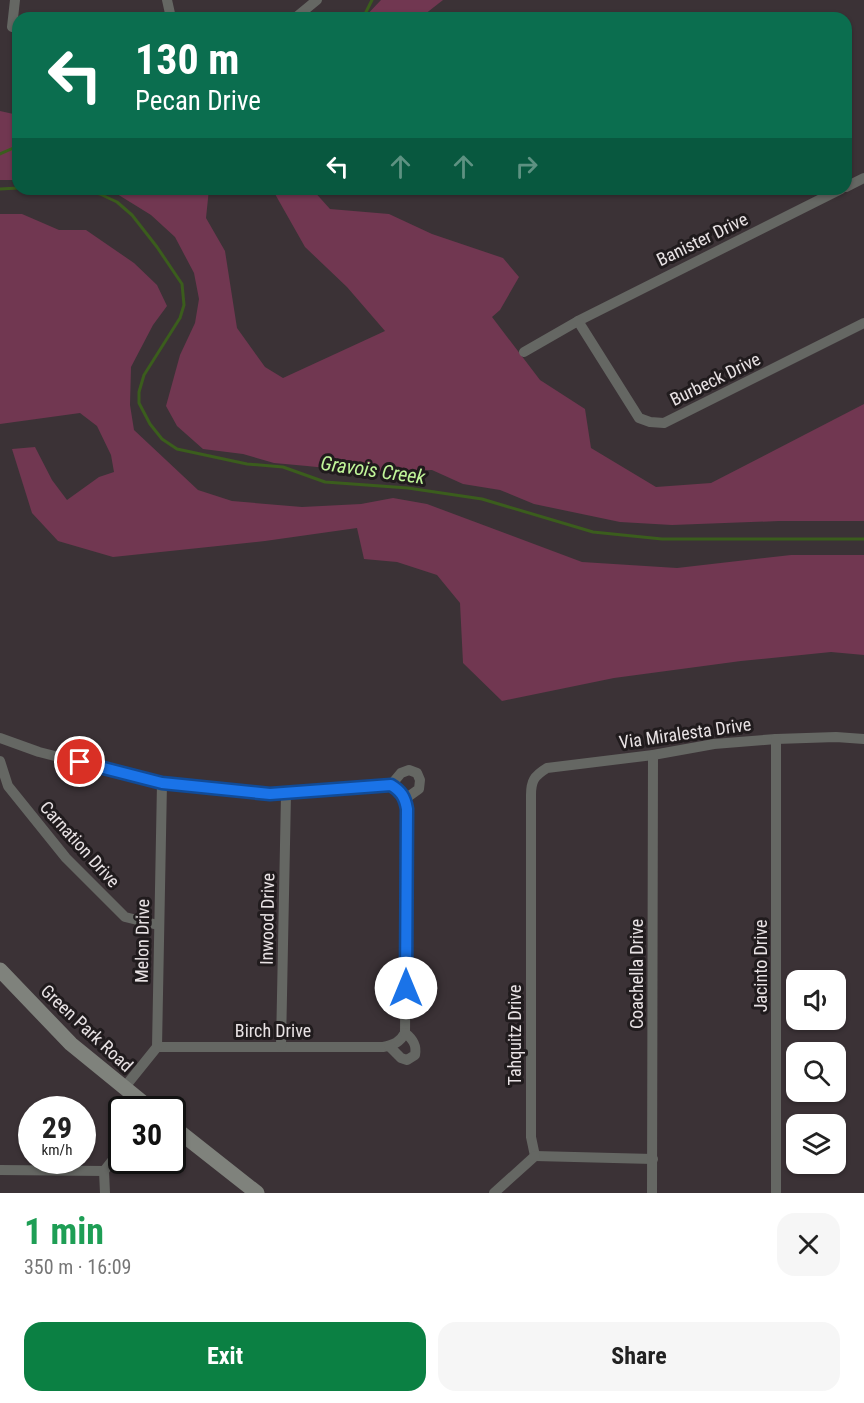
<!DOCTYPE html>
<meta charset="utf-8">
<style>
:root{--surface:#fff;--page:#f6f6f6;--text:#222;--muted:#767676;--accent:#0b8043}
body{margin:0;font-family:"Roboto Condensed",sans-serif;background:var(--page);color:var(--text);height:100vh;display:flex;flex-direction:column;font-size:22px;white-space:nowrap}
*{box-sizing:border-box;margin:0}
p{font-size:20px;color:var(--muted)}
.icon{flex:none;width:33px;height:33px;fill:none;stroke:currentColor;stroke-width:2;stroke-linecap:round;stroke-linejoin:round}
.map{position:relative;height:1193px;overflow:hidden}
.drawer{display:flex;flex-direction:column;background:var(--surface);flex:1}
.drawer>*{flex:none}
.banner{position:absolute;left:12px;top:12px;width:840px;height:183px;border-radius:18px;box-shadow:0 2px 4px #0004;background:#0b6e4f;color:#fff;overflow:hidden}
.fabs{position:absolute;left:786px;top:970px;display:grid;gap:12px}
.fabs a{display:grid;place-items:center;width:60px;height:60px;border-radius:12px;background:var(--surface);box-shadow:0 2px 4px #0004;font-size:30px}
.speed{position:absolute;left:18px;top:1096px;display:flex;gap:12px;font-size:30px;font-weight:700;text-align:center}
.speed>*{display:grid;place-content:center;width:78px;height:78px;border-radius:50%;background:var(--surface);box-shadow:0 2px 4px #0004;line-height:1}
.speed small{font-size:15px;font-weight:400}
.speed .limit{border:3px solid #111;border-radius:9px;background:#fff;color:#111}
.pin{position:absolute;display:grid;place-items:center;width:51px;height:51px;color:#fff;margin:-26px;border:3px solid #fff;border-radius:50%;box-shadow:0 2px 6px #0007}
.me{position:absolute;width:66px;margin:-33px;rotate:0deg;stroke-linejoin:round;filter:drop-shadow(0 0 4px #0008)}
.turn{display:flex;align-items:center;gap:21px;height:126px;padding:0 24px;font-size:27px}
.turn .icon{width:78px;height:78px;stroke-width:2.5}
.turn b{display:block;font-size:42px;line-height:51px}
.lanes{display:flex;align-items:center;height:57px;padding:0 24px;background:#0003;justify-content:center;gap:30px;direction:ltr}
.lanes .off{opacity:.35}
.round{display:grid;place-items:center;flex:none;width:63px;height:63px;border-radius:18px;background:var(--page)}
.head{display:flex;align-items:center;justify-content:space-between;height:102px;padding:0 24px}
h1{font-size:36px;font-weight:700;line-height:45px;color:#1e9e55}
.button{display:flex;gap:12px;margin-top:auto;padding:12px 24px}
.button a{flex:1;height:69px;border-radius:18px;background:var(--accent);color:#fff;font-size:24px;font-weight:700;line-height:69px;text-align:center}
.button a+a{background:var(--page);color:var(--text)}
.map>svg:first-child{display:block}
.green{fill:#713751}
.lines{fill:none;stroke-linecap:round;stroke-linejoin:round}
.stream{stroke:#3b5d1d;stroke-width:3}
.street{stroke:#656763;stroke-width:10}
.secondary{stroke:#7f827c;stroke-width:15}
.route-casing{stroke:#114b97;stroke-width:15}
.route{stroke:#1a73e8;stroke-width:10}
.labels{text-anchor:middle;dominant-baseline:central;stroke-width:6;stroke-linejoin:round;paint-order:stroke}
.street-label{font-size:18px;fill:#e8e2e4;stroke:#201b1d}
.water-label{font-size:20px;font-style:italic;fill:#c0f599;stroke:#201b1d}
</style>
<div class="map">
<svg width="864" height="1193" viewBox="0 0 864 1193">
<rect width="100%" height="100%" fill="#3b3236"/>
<g class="green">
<polygon points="381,0 443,0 420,18 364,18"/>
<polygon points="0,111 18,115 18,180 0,180"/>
<polygon points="109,189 209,189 206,218 225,251 237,328 265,367 283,378 385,331 347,287 305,247 275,194 274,189 312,189 330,209 389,214 432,234 503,258 519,277 500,310 492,317 540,380 585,409 591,448 656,487 711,483 864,404 864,521 779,521 672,525 620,522 534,504 500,490 463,484 432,470 366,472 307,466 274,463 243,454 203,449 177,426 166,406 180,355 195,323 199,299 194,273 175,237 151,215"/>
<polygon points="0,214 22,214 59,230 86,230 134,263 157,285 167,306 153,325 131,367 130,405 134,430 198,490 232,501 302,507 361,504 393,498 427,504 582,562 677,568 791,555 864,555 864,655 831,652 741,661 614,678 502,701 463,663 460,603 437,575 397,562 364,559 357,528 265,541 113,557 58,541 32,513 12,449 35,447 52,480 67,500 99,477 114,472 111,455 97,426 80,413 0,424"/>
</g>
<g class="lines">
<g class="stream">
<polyline points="363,18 372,0"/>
<polyline points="0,154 18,146"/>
<polyline points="0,189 18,188"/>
<polyline points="79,189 100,194 117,202 132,215 157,247 182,284 184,305 180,318 144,375 139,392 139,403 150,424 162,439 177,449 247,464 283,467 325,482 408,488 482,499 593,532 662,539 864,539"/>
</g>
<g class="street">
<polyline points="167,0 171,18"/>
<polyline points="295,18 317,0"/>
<polyline points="12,27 15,0"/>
<polyline points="846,187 864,178"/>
<polyline points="578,321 841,189"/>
<polyline points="524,352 578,321 639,418 650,422 664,423 864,323"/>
<path d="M0 738 39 752 162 783 270 794 391 785C401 791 405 797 407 809L405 1033C400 1042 394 1045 383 1047H157"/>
<polyline points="0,761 8,786 66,858 125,917 158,925"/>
<polyline points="391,785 401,773 409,770 417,773 420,780 419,789 405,799"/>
<polyline points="281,1046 286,794"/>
<path d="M389 1046 401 1058 407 1060 415 1055C417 1045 413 1039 405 1033"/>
<polyline points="124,1088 157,1047 162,783"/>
<path d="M535 1156 531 1137V795C531 781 534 776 547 768L653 755 714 744 776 739 836 737 864 739"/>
<polyline points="535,1156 653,1159"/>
<polyline points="0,1170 104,1171 122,1148"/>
<polyline points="104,1171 105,1193"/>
<polyline points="494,1193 535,1156"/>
<polyline points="652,1193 653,755"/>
<polyline points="776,1193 776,739"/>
</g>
<g class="secondary">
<polyline points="0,970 71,1044 152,1110"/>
<polyline points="172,1126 257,1193"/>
</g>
</g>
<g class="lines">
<g class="route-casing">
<path id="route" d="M80 762 162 783 270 794 391 785C401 791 405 797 407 809L406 988"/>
</g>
<use href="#route" class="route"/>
</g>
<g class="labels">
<g class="street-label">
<text transform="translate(702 239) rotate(-26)">Banister Drive</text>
<text transform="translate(715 379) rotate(-26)">Burbeck Drive</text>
<text transform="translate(685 733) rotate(-8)">Via Miralesta Drive</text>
<text transform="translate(80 844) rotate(48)">Carnation Drive</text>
<text transform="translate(267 919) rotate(-89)">Inwood Drive</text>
<text transform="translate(142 941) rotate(-89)">Melon Drive</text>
<text transform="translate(760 966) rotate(-90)">Jacinto Drive</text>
<text transform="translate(636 974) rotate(-90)">Coachella Drive</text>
<text transform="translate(87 1028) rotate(43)">Green Park Road</text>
<text x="273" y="1030">Birch Drive</text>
<text transform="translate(514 1035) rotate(-90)">Tahquitz Drive</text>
</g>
<g class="water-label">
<text transform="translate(373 470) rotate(8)">Gravois Creek</text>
</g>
</g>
</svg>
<div class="fabs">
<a><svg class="icon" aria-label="sound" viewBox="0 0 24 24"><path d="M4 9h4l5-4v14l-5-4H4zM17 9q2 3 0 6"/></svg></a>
<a><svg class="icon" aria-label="search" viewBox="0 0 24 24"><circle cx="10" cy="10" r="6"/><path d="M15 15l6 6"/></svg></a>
<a><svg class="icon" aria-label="layers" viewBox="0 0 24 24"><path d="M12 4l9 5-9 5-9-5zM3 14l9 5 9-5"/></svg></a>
</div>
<div class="speed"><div>29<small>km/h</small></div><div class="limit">30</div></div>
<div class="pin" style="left:80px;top:762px;background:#d93025"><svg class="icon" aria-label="arrive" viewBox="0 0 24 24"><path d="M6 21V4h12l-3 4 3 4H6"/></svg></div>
<svg class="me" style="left:406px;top:988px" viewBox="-20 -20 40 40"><circle r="19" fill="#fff"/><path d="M0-13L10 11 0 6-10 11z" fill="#1a73e8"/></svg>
<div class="banner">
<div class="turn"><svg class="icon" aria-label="left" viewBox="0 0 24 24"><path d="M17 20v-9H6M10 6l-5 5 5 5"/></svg><div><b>130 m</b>Pecan Drive</div></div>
<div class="lanes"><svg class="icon" aria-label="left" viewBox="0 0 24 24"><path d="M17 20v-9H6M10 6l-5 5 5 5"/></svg><svg class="icon off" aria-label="ahead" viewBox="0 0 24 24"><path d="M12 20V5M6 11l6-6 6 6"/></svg><svg class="icon off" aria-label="ahead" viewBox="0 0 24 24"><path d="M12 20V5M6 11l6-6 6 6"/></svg><svg class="icon off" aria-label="right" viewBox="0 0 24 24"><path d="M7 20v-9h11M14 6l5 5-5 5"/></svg></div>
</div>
</div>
<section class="drawer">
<div class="head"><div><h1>1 min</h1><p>350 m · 16:09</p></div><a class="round"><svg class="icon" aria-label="close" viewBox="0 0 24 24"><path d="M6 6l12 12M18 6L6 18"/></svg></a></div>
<div class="button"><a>Exit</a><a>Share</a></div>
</section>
